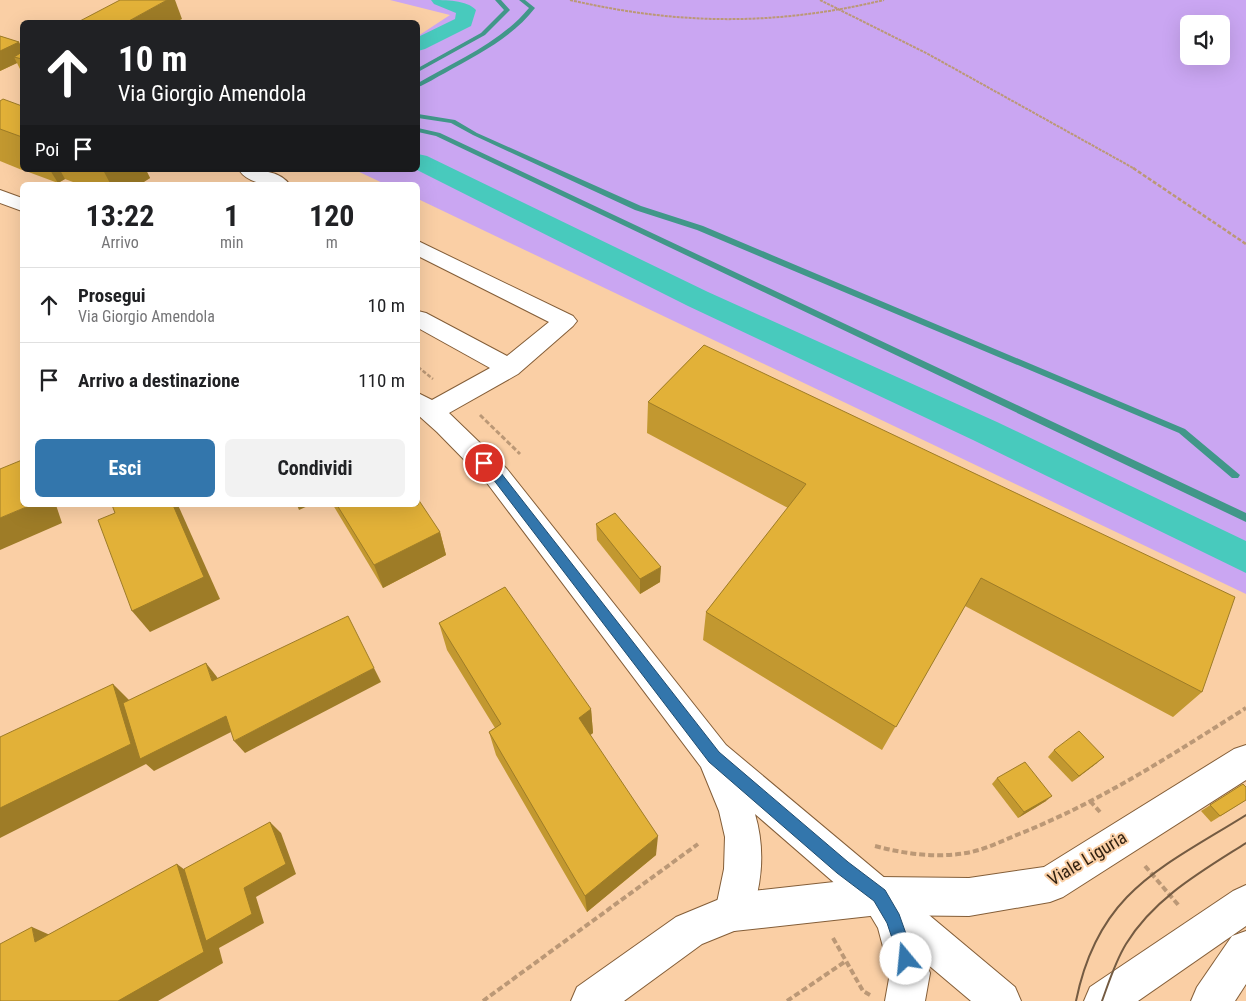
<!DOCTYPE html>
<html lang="it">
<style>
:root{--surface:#fff;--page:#f2f2f2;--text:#202124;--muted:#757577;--line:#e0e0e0;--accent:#3376ac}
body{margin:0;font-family:"Roboto Condensed",sans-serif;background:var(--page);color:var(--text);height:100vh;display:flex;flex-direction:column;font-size:19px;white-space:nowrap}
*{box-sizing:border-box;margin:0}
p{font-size:16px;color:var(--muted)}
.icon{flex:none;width:28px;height:28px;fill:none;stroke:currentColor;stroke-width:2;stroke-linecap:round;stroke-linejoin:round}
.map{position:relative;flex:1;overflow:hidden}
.side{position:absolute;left:20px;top:182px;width:400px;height:325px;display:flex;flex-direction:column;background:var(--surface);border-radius:8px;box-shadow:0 5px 20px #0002}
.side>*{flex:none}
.hud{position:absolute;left:20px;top:20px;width:400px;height:152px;border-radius:8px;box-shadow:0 5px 20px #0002;background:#202124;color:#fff;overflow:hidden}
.tools{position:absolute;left:1180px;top:15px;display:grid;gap:10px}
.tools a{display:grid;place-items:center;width:50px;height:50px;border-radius:8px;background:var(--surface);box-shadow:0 5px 20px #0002;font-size:25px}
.pin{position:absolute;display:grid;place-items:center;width:42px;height:42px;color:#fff;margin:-21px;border:2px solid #fff;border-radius:50%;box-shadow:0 1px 5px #0007}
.me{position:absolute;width:55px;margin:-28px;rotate:343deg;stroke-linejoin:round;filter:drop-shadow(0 0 4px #0008)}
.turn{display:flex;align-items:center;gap:18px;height:105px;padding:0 15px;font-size:22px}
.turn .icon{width:65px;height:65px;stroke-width:2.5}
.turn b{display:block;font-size:35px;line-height:42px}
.then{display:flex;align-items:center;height:48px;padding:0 15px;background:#0003;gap:10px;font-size:19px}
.eta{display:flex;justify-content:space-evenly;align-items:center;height:85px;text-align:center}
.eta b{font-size:30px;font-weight:700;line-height:35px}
.cta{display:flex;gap:10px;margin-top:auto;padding:10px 15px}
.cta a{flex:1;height:58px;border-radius:8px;background:var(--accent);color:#fff;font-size:20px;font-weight:700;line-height:58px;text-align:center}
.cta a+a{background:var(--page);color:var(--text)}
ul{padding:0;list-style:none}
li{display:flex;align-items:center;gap:15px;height:75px;padding:0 15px;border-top:1px solid var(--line)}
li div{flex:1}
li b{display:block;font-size:19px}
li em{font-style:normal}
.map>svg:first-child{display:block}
.green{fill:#caa6f2;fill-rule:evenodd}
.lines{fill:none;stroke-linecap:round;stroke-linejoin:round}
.stream{fill:#419789;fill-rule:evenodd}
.canal{fill:#48cabd;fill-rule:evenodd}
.minor-casing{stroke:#845e38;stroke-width:2}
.major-casing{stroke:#845e38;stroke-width:2}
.path-far3{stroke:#bb9876;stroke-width:2;stroke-dasharray:3 1;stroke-linecap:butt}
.path-far2{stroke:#bb9876;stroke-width:2.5;stroke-dasharray:4 2;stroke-linecap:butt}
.path-far1{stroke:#bb9876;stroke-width:3;stroke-dasharray:5 2.5;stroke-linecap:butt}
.path{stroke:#bb9876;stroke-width:4;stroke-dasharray:6 3;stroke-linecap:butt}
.minor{fill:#fff;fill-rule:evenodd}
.major{fill:#fff;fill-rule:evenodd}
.tram{stroke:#745b42;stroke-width:2}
.wall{fill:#c29830}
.shaded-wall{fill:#9e7c27}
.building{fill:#e2b138;stroke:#9e7c27}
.route{fill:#3376ac;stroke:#214d70}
.labels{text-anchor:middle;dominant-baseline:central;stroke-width:4;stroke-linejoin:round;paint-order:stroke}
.near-street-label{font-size:18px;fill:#312111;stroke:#facfa5}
</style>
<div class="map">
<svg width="1246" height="1001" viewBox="0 0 1246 1001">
<rect width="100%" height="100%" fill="#facfa5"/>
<path class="green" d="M390 0H1246V594L418 199V185H387L355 170H418V36L450 15ZM1189 24H1221V56H1189Z"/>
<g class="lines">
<g class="stream">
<polygon points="495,0 501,0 510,10 485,35 418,72 418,68 481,33 504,10"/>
<path d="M519 0H525L535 8C512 38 477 55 445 73 436 77 427 84 418 87V83C456 61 500 43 529 8Z"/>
<polygon points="418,114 455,120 477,133 641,206 703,226 1185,429 1240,475 1238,478 1232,478 1179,433 697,230 635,210 473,135 451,123 418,118"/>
<polygon points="418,128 440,133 1246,513 1246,522 436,136 418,132"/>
</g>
<g class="canal">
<path d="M431 0C445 0 467 0 476 10L471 26 425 49 418 51V37L455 19 456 13 434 4Z"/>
<polygon points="418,154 427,156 708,292 997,422 1246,541 1246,573 973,440 688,306 417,170"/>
</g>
<g class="minor-casing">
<g id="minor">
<path d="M239 170C256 170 279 169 290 185 273 185 250 186 239 170Z"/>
<polygon points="0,190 22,198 22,211 0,203"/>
<path d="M418 241 573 316 577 321 573 326 518 374 449 413 507 469 726 745 1015 987 1021 1001H971L926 963 930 973 925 1001H885L890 973 878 928 869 913 755 814C766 851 762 890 747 925L734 931 721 925 715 912 724 869 725 837 719 811 701 767 487 483 437 432 418 415V393L432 400 490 368 418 328V311L426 313 507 356 549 322 418 256Z"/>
<polygon points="1246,931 1246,984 1235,1001 1191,1001 1197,987 1232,936"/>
</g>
</g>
<g class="major-casing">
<g id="major">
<polygon points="1246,745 1246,780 1063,897 1050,902 969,916 879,915 734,931 702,944 624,1001 571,1001 577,987 676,917 734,893 879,877 969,878 1044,867 1234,749"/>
<polygon points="1246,885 1246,926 1138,1001 1084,1001 1090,987 1233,891"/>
</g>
</g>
<g class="path-far3">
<path d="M570 0C679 25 775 26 884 0"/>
<polyline points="820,0 928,54 1135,169"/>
</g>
<g class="path-far2">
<polyline points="1133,168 1246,244"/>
<polyline points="418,367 433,379"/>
</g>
<polyline class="path-far1" points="480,415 520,454"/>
<g class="path">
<polyline points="1090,801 1100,812"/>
<path d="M875 846C905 854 935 858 966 853 984 850 1002 841 1019 834 1100 802 1173 754 1246 708"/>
<polyline points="1145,866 1180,907"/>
<polyline points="833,938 863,991 870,995"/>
<polyline points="483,1001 698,844"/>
<polyline points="787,1001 846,961"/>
</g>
<use href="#minor" class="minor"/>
<use href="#major" class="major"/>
<g class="tram">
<path d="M1076 1001C1098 892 1161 868 1246 815"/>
<path d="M1102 1001C1109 982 1115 962 1126 944 1154 898 1202 871 1246 843"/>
</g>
</g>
<g class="wall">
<polygon points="0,36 19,42 22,49 22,73 17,63 0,71"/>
<polygon points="0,101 22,106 22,170 0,161"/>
<polygon points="23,170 146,170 150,178 139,185 81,185 65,179 58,183"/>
<polygon points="704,345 1202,692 1173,717 965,606 882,750 703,640 706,612 788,508 647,433 648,402"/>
<polygon points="333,505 418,505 440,532 446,555 383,588"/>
<polygon points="596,524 660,582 640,594 597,540"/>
<polygon points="439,623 591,709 593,733 590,735 656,855 587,912 496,755 489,732 495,728 447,650"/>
<polygon points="1054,750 1097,763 1072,782 1048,757"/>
<polygon points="997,778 1046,801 1018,818 992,784"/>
<polygon points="1243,784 1246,800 1211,822 1201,811"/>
</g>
<g class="shaded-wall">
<polygon points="167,0 175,0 182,19 176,22 127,22"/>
<polygon points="19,42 22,49 22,59 14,57 17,63 0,71 0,51"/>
<polygon points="50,170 60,170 65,179 58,183"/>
<polygon points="103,170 146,170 150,178 139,185 111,185"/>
<polygon points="31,505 56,505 62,523 0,550 0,518"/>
<polygon points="173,505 178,505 220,599 150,632 132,611"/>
<polygon points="297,505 310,505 299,510"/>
<polygon points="440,532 446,555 383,588 374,565"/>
<polygon points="661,567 660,582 640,594 640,579"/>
<polygon points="206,663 217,677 224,694 212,681"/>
<polygon points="374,668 381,682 245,753 234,741"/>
<polygon points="113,684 133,704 226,716 237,729 154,771 146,764 0,838 0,808"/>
<polygon points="591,709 593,733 581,742 579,718"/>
<polygon points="1104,757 1097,763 1072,782 1079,776"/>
<polygon points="1052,796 1046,801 1018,818 1024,812"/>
<polygon points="270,822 281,833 296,874 256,897 264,923 219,948 223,963 158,1001 118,1001 177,864 197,879 244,888"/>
<polygon points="658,836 656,855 587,912 585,896"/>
<polygon points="32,927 59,939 35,942"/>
</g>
<g class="building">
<polygon points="120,0 167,0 127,22 78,22"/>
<polygon points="0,36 19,42 0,51"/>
<polygon points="22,52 22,59 14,57"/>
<polygon points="3,99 22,106 22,137 0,129 0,101"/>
<polygon points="704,345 1235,597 1202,692 981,578 896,727 706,612 806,484 648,402"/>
<polygon points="22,460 22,505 31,505 0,518 0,469"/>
<polygon points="418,499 440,532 374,565 337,505 418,505"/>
<polygon points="112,505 173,505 204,577 132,611 98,520 115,513"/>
<polygon points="615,513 661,567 640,579 596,524"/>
<polygon points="505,587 591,709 579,718 658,836 585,896 489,732 501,724 439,623"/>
<polygon points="348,616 374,668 234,741 226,716 140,759 123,703 206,663 212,681"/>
<polygon points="113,684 131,744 0,808 0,737"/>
<polygon points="1079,731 1104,757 1079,776 1054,750"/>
<polygon points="1025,762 1052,796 1024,812 997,778"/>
<polygon points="1243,784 1246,787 1246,800 1220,816 1210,805"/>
<polygon points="270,822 286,864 244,888 252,914 206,941 184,869"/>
<polygon points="177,864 204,952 118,1001 0,1001 0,944 32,927 35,942"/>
</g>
<polygon class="route" points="484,459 501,473 719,752 848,862 885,890 899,914 915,959 912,965 906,967 901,965 887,923 874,901 837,873 709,762 493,479 479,463"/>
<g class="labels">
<g class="near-street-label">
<text transform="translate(1087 858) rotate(-31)">Viale Liguria</text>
</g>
</g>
</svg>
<div class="tools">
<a><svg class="icon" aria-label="sound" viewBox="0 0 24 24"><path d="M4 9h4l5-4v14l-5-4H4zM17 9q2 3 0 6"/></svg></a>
</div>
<div class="pin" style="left:484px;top:463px;background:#d93025"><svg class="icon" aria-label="arrive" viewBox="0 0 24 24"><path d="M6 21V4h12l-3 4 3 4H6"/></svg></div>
<svg class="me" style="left:906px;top:959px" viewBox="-20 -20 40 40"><circle r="19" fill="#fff"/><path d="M0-13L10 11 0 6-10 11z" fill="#3376ac"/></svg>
<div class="hud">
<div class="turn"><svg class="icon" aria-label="ahead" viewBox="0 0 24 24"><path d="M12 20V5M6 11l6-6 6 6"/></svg><div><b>10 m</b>Via Giorgio Amendola</div></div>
<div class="then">Poi<svg class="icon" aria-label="arrive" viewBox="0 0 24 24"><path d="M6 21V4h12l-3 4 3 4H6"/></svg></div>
</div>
<section class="side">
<div class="eta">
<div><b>13:22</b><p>Arrivo</p></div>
<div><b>1</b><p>min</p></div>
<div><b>120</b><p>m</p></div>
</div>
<ul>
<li><svg class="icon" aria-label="ahead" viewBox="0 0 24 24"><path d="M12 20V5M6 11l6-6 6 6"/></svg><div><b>Prosegui</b><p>Via Giorgio Amendola</p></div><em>10 m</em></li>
<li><svg class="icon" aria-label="arrive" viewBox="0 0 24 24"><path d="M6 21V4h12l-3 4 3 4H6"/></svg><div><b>Arrivo a destinazione</b></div><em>110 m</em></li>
</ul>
<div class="cta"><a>Esci</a><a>Condividi</a></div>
</section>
</div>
